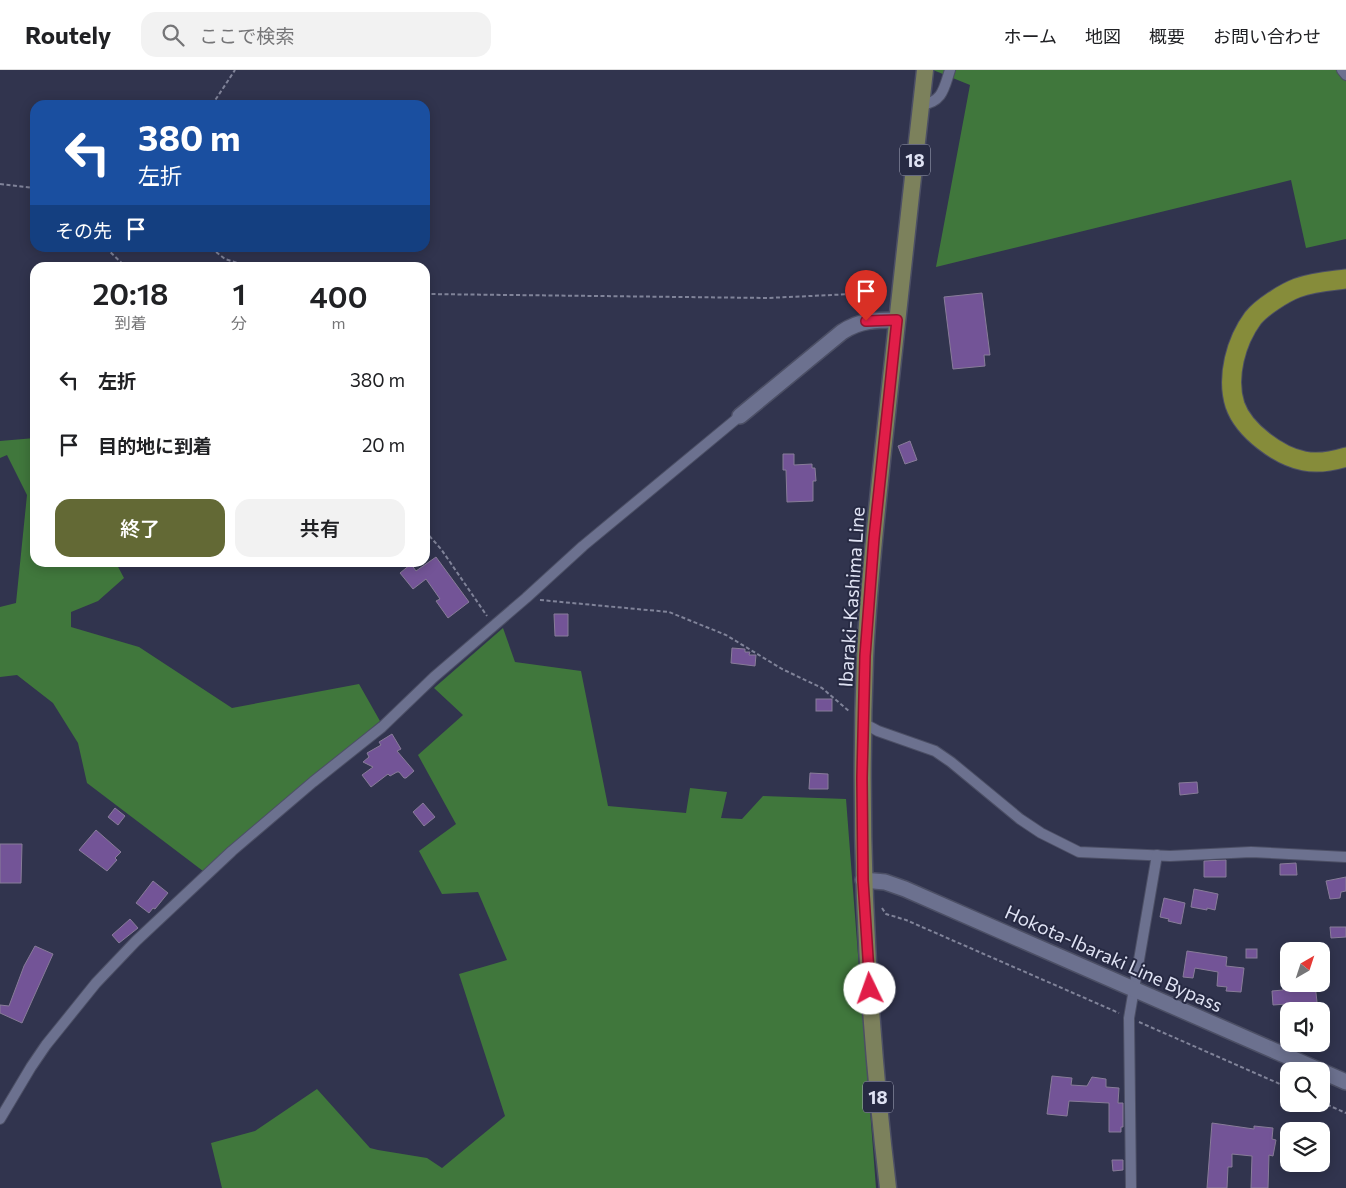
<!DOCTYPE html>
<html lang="ja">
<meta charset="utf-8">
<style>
:root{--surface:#fff;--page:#f2f2f2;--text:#202124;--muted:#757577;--line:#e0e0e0;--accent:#636935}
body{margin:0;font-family:Commissioner,"Noto Sans JP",sans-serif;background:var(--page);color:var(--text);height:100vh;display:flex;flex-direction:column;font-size:19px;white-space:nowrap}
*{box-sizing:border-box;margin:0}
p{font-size:16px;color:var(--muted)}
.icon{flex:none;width:28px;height:28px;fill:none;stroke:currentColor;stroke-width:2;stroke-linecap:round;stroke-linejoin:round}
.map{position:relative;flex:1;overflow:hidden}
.panel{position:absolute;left:30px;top:192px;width:400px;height:305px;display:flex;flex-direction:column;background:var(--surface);border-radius:15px;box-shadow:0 2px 12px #0003}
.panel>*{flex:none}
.top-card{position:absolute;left:30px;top:30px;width:400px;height:152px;border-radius:15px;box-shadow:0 2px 12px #0003;background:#1a4fa0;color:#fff;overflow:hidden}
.needle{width:32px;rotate:39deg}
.controls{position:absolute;left:1280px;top:872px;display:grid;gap:10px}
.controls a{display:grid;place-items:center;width:50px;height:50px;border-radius:10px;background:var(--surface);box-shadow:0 2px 12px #0003;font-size:25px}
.pin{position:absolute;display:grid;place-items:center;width:42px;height:42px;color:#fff;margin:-51px -21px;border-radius:50% 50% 50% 0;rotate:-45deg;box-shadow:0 0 5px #0007}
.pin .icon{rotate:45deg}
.me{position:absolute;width:55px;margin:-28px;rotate:357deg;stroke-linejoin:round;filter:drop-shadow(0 0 4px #0008)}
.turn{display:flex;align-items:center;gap:18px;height:105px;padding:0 25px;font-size:22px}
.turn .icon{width:65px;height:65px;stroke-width:2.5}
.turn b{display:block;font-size:35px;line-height:42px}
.then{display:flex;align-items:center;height:48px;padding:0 25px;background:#0003;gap:10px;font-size:19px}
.eta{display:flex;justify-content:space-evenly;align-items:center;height:85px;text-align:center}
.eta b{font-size:30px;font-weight:600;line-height:35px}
.button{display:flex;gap:10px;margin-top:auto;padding:10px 25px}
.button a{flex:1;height:58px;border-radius:15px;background:var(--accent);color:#fff;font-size:20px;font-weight:600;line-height:58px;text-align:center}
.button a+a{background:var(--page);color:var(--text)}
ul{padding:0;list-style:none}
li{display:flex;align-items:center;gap:15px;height:65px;padding:0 25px}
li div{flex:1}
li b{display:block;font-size:19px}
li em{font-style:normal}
header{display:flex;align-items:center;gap:30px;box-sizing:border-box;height:70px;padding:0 25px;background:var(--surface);border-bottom:1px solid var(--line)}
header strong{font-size:24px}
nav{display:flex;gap:28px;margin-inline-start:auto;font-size:18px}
.search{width:350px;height:45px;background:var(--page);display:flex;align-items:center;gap:12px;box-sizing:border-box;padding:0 18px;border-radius:15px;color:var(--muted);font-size:19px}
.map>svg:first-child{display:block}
.forest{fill:#40773c}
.building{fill:#735497;stroke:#887c99}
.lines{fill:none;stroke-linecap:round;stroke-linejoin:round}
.street-casing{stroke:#4c4f65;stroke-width:12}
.secondary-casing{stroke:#4c4f65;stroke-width:18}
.primary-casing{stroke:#4c4f65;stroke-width:19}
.highway-casing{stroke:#4c4f65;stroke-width:21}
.path{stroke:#808399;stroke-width:2;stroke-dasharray:4 2.5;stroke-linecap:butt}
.street{stroke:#6c718f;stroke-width:10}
.secondary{stroke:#6c718f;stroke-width:15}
.primary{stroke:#7c815c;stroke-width:16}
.highway{stroke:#868c3a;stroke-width:19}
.route-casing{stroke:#92132f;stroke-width:12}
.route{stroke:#e11d48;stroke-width:9}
.labels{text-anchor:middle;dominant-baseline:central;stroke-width:4;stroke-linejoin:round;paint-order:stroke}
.shield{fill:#272a43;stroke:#a8abbe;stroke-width:1}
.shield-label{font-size:18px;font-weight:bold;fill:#dfe2f3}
.street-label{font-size:19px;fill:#dfe2f3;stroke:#272a43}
</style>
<header>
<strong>Routely</strong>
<div class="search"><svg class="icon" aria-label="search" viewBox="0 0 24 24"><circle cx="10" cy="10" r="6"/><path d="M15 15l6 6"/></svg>ここで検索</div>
<nav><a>ホーム</a><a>地図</a><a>概要</a><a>お問い合わせ</a></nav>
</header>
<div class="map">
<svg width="1346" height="1118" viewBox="0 0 1346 1118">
<rect width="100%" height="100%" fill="#31344e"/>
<g class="forest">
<polygon points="933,0 1346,0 1346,169 1306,178 1291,110 936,197 970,15"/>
<polygon points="35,368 35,492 116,493 124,508 98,531 71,542 71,557 139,577 232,638 359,614 380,651 203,801 87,713 78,673 53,633 17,605 0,607 0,537 16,533 27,425 7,385 0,388 0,371"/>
<polygon points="503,558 515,592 581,601 608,736 686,743 690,718 727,722 721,748 742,749 763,726 846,729 876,1118 222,1118 211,1073 255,1061 317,1019 370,1078 378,1080 427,1088 442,1098 505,1046 459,904 507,890 478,822 442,824 419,781 456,754 418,685 463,645 434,618"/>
</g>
<g class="building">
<polygon points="982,223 990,285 984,285 985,296 953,299 944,227"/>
<polygon points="910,371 917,390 905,394 898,376"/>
<polygon points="783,384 794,384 794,395 812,394 812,398 815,398 816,411 813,411 813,431 787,432 786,400 783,400"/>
<polygon points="436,487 469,532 448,548 436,531 440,529 426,509 413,519 400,503 411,494 416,501"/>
<polygon points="554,544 568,544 568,566 555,566"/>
<polygon points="732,578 745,579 745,582 750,582 749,585 756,585 755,596 731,593"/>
<rect x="816" y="629" width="16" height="12"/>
<polygon points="392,664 401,679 397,681 414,701 406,708 404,708 399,702 397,702 390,706 388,704 371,717 362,705 373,697 363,692 369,687 367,683 381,675 379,672"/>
<polygon points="810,703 828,704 828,719 809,719"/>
<polygon points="1197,712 1198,723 1180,725 1179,713"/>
<polygon points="423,733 435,747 424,756 413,742"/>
<polygon points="115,738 125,746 118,755 108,747"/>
<polygon points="96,760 121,782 115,788 117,790 107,801 79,780"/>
<polygon points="0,774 22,774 21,813 0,813"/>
<polygon points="1226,790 1226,807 1204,807 1204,791"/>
<polygon points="1296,793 1297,805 1280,805 1280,794"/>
<polygon points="1346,807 1346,821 1341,822 1340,828 1330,829 1326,811"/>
<polygon points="153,811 168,823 155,839 153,838 149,843 136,833"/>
<polygon points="1194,819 1218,824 1215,840 1207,838 1207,840 1191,837"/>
<polygon points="1164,828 1185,833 1181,854 1168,851 1169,849 1160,847"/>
<polygon points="130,849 138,858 119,873 112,865"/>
<polygon points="1330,857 1346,857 1346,867 1331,868"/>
<polygon points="35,876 53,884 22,953 0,943 0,935 9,936 24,896"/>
<rect x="1246" y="879" width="11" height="9"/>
<polygon points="1187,881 1227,887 1226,896 1244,898 1241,922 1226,921 1227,917 1217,916 1218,902 1195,898 1193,908 1183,907"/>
<polygon points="1283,914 1315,914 1318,941 1301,941 1301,933 1273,935 1272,921 1283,920"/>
<polygon points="1052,1006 1072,1008 1071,1015 1087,1016 1092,1007 1106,1009 1106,1017 1119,1018 1118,1033 1123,1033 1123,1057 1121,1057 1121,1062 1109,1062 1109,1033 1069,1031 1067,1046 1047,1044"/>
<polygon points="1212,1053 1254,1059 1254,1056 1273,1058 1272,1069 1276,1070 1273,1086 1269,1085 1268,1118 1251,1118 1252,1086 1232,1084 1232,1097 1228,1097 1227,1118 1207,1118"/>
<polygon points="1112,1090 1123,1090 1123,1100 1113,1101"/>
</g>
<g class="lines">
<g class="street-casing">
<g id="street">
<polyline points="1342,0 1346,5"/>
<path d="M921 35C943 32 944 18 950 0"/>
<polyline points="863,653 878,661 935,681 951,692 1020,749 1041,763 1079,782 1170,786 1251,782 1346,787"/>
<polyline points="0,1049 31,997 46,975 96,913 136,871 232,781 313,712 382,657 434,607 526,528 583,476 740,346"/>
<polyline points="1131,1118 1129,948 1157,785"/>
</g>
</g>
<g class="secondary-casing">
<g id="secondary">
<path d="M740 346 842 262C860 250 876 250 897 250"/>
<polyline points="863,810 885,812 905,819 1346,1012"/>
</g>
</g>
<g class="primary-casing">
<path id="primary" d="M888 1118C867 942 858 766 865 589 868 520 876 450 883 381 896 254 911 127 925 0"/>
</g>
<g class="highway-casing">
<path id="highway" d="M1346 209C1330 211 1313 212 1297 218 1284 223 1262 237 1253 248 1236 271 1226 307 1235 335 1244 361 1279 386 1304 391 1319 394 1333 391 1346 387"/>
</g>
<g class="path">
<polyline points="212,35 235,0"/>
<polyline points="0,114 35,118"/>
<polyline points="106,178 127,198"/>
<polyline points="211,178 225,189 254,198"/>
<polyline points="425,224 768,228 873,223"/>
<polyline points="425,461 441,479 487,546"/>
<polyline points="540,530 669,542 726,565 782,599 822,618 850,642"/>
<polyline points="882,838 886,844 906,850 1119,943"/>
<polyline points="1139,952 1289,1018"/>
<polyline points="1321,1032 1346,1043"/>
</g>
<use href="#street" class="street"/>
<use href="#secondary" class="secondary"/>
<use href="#primary" class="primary"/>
<use href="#highway" class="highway"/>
</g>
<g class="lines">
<g class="route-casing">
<polyline id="route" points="866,251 897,250 874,468 865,586 862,708 863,810 870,919"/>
</g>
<use href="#route" class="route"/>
</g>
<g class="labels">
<g class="shield">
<rect x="900" y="74.5" width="30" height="31" rx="4"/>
<rect x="863" y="1011.5" width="30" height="31" rx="4"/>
</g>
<g class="shield-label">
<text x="915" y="90">18</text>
<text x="878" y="1027">18</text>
</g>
<g class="street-label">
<text transform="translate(851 527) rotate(-86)">Ibaraki-Kashima Line</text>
<text transform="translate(1114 888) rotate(24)">Hokota-Ibaraki Line Bypass</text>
</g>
</g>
</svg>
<div class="controls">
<a><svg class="needle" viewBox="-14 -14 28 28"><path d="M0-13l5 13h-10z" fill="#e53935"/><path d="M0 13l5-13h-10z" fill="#757577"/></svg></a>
<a><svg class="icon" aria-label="sound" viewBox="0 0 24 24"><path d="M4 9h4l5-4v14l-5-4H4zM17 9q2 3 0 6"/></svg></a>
<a><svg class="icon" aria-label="search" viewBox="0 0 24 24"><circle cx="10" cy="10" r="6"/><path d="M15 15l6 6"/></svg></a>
<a><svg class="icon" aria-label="layers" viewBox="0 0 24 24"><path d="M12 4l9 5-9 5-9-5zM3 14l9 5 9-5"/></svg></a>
</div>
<div class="pin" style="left:866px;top:251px;background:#d93025"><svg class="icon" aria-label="arrive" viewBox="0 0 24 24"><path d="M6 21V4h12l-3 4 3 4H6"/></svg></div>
<svg class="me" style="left:870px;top:919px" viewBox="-20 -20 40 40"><circle r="19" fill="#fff"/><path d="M0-13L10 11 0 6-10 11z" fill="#e11d48"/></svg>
<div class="top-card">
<div class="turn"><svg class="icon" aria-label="left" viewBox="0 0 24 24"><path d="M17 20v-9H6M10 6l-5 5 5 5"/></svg><div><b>380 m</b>左折</div></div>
<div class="then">その先<svg class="icon" aria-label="arrive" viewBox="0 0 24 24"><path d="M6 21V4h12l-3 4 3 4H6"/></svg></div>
</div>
<section class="panel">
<div class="eta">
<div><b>20:18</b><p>到着</p></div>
<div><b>1</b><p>分</p></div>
<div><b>400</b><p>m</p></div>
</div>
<ul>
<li><svg class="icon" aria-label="left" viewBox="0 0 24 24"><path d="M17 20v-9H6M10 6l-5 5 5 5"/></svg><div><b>左折</b></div><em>380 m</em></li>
<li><svg class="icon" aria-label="arrive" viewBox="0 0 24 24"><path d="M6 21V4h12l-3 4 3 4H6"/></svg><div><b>目的地に到着</b></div><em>20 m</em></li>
</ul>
<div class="button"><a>終了</a><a>共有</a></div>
</section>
</div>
